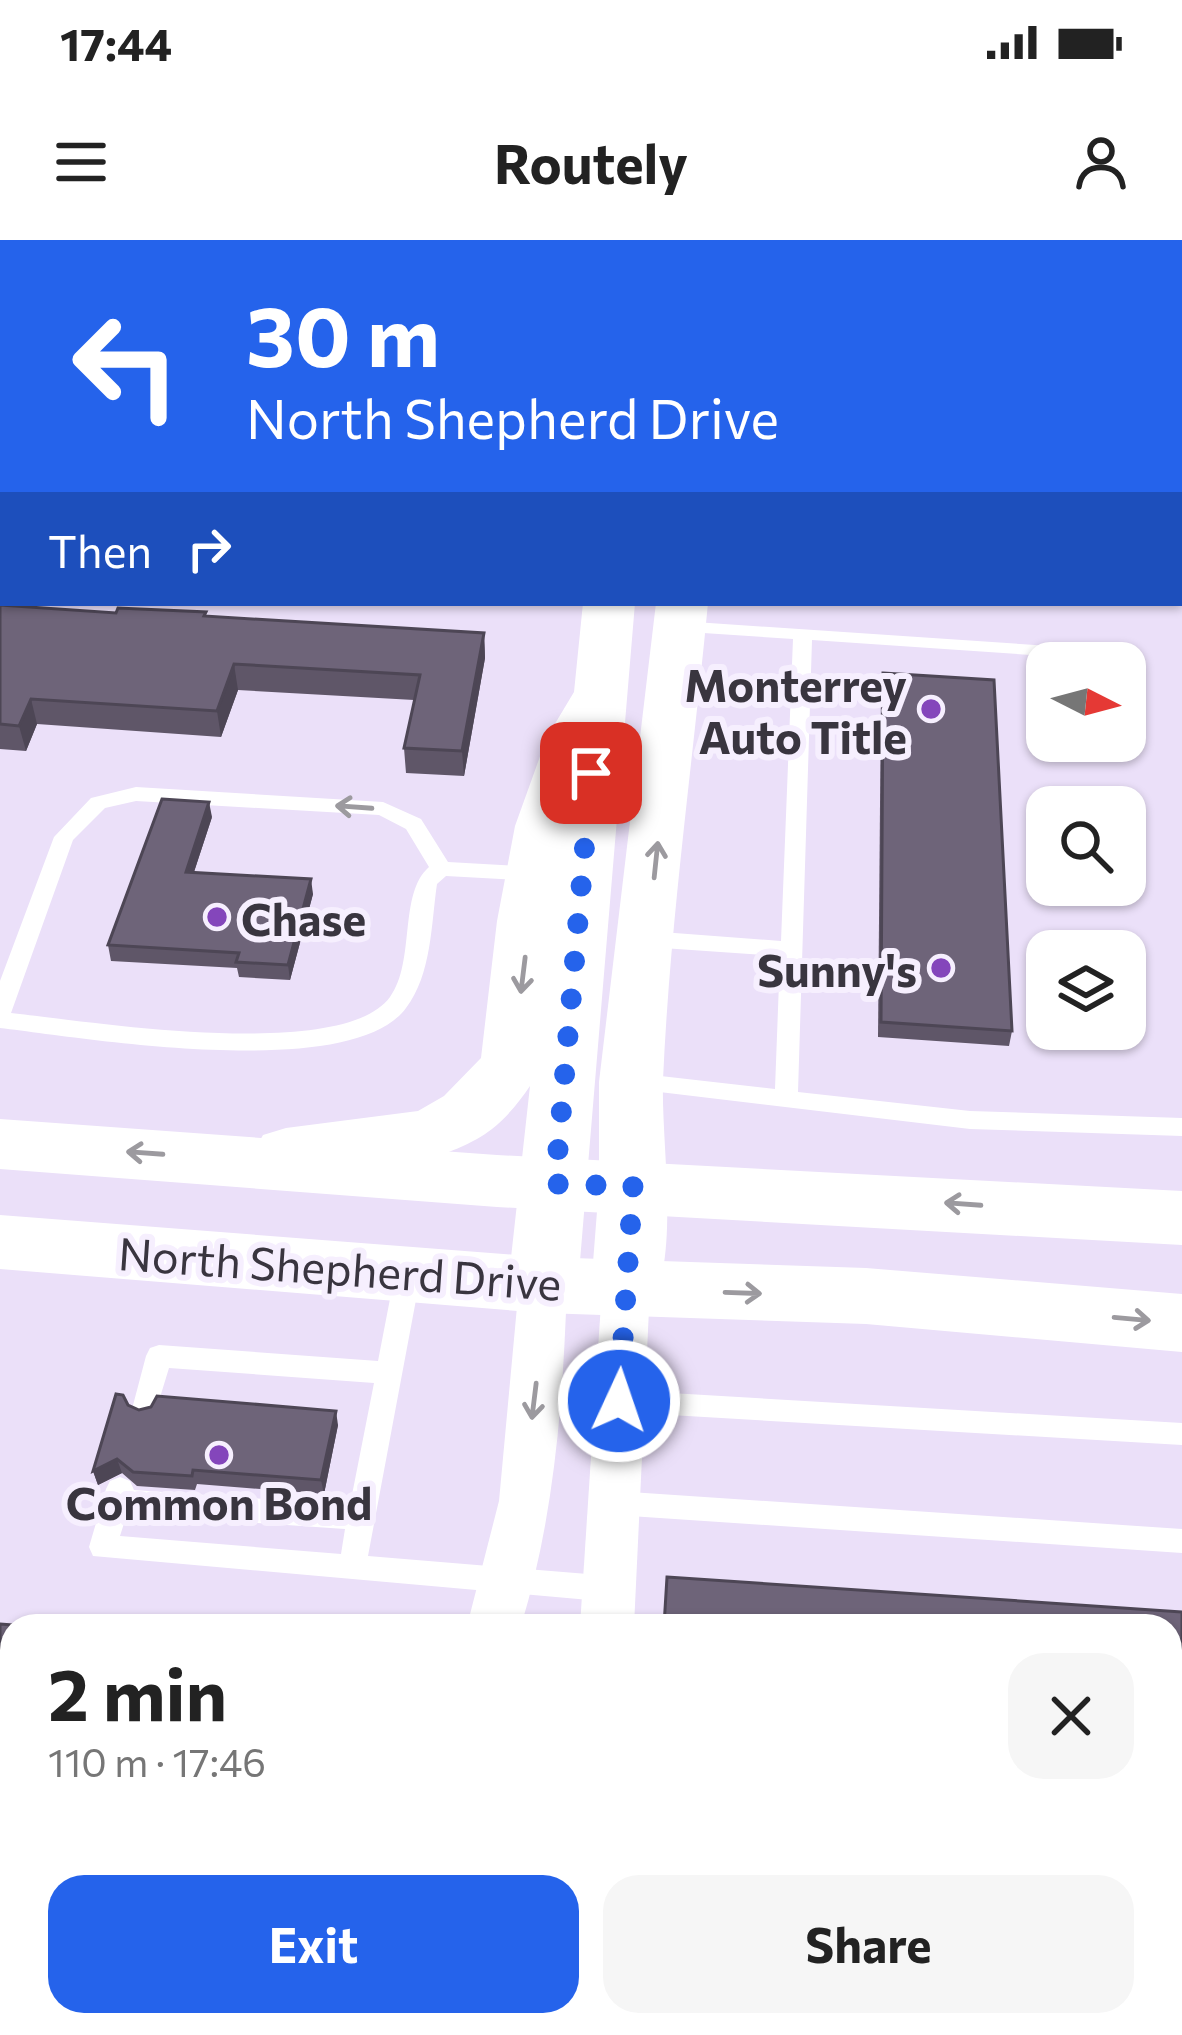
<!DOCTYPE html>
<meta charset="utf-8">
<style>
:root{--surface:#fff;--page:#f6f6f6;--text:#222;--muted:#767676;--accent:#2563eb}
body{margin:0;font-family:Commissioner,sans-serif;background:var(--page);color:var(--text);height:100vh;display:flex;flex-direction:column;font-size:45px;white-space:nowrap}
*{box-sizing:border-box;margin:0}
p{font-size:39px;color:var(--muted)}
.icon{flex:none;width:66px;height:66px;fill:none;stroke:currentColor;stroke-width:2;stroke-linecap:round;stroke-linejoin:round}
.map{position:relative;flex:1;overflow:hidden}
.sheet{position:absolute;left:0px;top:1374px;width:1182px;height:423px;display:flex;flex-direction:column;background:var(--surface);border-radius:36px 36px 0 0;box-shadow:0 3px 9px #0004}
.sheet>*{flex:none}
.banner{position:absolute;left:0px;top:0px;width:1182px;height:366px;box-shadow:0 3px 9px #0004;background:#2563eb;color:#fff;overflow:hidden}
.needle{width:78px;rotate:96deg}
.controls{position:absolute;left:1026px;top:402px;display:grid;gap:24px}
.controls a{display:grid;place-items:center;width:120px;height:120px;border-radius:24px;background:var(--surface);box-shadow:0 3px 9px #0004;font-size:60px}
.pin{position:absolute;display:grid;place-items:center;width:102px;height:102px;color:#fff;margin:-51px;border-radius:24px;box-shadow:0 6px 18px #0006}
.me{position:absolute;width:132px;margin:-66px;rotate:3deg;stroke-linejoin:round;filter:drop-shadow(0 0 9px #0008)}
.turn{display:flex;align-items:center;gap:42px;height:252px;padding:0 48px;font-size:54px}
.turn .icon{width:156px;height:156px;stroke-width:2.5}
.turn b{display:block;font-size:84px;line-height:102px}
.then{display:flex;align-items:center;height:114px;padding:0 48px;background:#0003;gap:24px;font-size:45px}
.round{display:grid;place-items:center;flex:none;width:126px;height:126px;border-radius:36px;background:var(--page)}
.summary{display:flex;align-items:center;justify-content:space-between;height:204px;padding:0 48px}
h1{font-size:72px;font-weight:700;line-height:90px}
.primary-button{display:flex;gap:24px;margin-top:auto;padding:24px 48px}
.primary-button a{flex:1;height:138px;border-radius:36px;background:var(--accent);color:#fff;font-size:48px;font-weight:700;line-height:138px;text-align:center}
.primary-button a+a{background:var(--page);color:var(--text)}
.status{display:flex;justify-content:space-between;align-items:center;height:84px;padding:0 60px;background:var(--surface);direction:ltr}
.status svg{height:33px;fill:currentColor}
header{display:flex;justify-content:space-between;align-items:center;height:156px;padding:0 48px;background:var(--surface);font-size:54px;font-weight:700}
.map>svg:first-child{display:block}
.green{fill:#e1cef8}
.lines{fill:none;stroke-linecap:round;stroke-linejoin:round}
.lane{fill:#fff;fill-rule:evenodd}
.street{fill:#fff;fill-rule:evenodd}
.secondary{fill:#fff;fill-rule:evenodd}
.primary{fill:#fff;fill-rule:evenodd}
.wall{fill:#5f5668}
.shaded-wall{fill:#4d4655}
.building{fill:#6e6479;stroke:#4d4655;stroke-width:3}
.oneway{stroke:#9c9a9f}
.route{stroke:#2563eb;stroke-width:21;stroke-dasharray:0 37.8}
.poi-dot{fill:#8446bb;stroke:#f6effe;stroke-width:4.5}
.labels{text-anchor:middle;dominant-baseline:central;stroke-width:12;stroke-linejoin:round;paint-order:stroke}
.poi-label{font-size:45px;font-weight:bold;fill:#39353f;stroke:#f6effe;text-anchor:end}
.street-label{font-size:45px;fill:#39353f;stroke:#f6effe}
</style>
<div class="status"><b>17:44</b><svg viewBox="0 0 49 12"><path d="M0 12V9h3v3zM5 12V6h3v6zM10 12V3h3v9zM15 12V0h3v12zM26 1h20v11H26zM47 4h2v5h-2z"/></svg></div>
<header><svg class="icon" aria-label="menu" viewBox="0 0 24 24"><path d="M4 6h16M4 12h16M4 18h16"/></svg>Routely<svg class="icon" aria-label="person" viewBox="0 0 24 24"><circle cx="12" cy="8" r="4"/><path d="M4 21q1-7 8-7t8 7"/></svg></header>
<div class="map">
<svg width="1182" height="1795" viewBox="0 0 1182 1795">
<rect width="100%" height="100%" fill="#ebe0f9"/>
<polygon class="green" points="1170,1719 1182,1721 1182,1795 694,1795 715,1785 1170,1785"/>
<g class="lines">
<g class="lane">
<rect x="1179" y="126" width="3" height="10"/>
<polygon points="680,381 1140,412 1143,416 1133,422 812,400 798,852 970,871 1182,878 1182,896 970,889 626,848 622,842 626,836 634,833 775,849 780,716 648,707 637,699 648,691 781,701 793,399 673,391 673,383"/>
<path d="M136 547 383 562 421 579 448 622 535 627 546 634 535 641 446 636 437 644C431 684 432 734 406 768 351 843 85 798 0 788V741L54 597 91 558ZM136 561 379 575 406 589 429 627C398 654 416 721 390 757 342 823 87 781 11 773L73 600 105 568Z"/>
<path d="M408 1023 417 1026 421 1033 368 1316 612 1336 622 1340 626 1349 622 1358 612 1362 93 1316 89 1307 106 1249 110 1241 120 1237 130 1241 134 1250 350 1265 374 1143 169 1128 154 1177 145 1180 136 1177 132 1169 146 1116 150 1108 159 1105 378 1121 395 1033 399 1026ZM127 1274 345 1289 341 1314 120 1296Z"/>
<polygon points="619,1150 1182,1183 1182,1205 619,1172 610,1169 606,1161 610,1153"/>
<polygon points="615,1251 1182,1289 1182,1313 615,1275 605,1272 601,1263 605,1254"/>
</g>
<g class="street">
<polygon points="0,10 3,10 0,32"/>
<rect x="0" y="281" width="3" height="20"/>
<path d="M543 1026 560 1031 567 1045C563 1161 555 1274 521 1386H467L499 1261 519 1045 526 1031Z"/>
<polygon points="626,1029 643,1034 650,1048 634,1386 580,1386 602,1048 609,1034"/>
<polygon points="245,1785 320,1785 316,1795 241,1795"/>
<polygon points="535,1785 599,1785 603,1795 539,1795"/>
</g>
<g class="secondary">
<polygon points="635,0 677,0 634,3"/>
<rect x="693" y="0" width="42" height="3"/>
<path d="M583 363H635L578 1045 568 1065 543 1073 518 1065 508 1045 530 846C519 862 508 876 492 889 445 926 319 949 263 931L253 913 263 895 286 888 418 871 444 856 481 818 497 681 515 586 547 497 574 452Z"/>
<path d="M656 363H708C693 521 670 681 663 840 661 905 680 1011 651 1068L626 1076 601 1068 591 1048 599 946V842Z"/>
</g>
<g class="primary">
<polygon points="0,879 497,915 1182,951 1182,1005 497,967 0,929"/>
<polygon points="0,975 543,1017 866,1028 1182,1054 1182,1112 866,1084 543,1073 0,1029"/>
</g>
</g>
<g class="wall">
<polygon points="1067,0 1182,0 1182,72 1179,72 1179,3 1067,3"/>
<polygon points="1179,168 1182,169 1182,336 1179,336"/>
<polygon points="0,365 116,373 206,372 206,376 484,393 485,418 464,536 406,533 404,508 414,460 238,450 221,497 37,484 26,511 0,509"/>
<polygon points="883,433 1012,791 1009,806 878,797 881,448"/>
<polygon points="212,577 194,632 313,654 290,740 239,737 237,728 111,721 108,705"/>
<polygon points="128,1165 139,1170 338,1185 324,1254 197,1244 195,1250 137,1246 122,1233 98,1245 93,1231"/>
<polygon points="1182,1372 1182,1568 1170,1567 1170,1386"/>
<polygon points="0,1384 12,1386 12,1586 0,1585"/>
</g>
<g class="shaded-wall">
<polygon points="484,393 485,418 464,536 462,511"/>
<polygon points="234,424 238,450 221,497 217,471"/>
<polygon points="31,459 37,484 26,511 19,486"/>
<polygon points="209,562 212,577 189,647 186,632"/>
<polygon points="311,639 313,654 290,740 288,725"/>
<polygon points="336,1171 338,1185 324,1254 321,1240"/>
<polygon points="117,1219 122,1233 98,1245 93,1231"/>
</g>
<g class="building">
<polygon points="154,0 208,0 206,3 152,3"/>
<polygon points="497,0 570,0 569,3 497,3"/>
<rect x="801" y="0" width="150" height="3"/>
<polygon points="1079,0 1182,0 1182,27 1179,27 1179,3 1080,3"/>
<polygon points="1179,168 1182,169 1182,217 1179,202"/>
<polygon points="1179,219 1182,219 1182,289 1179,288"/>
<polygon points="0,365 116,373 118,368 206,372 204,376 484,393 462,511 404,508 420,435 234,424 217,471 31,459 19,486 0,484"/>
<polygon points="883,433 994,440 1012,791 881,782"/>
<polygon points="162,559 209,562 186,632 311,639 288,725 236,722 239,713 108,705"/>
<polygon points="116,1154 123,1155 128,1165 139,1170 151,1167 157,1156 336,1171 321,1240 193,1230 192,1236 133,1232 117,1219 93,1231"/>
<polygon points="667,1337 1182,1372 1182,1556 1170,1555 1170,1386 664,1386"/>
<polygon points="0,1384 26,1386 12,1386 12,1555 0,1554"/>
</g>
<defs><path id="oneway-shaft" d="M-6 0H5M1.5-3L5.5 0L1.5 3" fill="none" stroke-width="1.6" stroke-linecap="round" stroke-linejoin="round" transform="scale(3)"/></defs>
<g class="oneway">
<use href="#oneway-shaft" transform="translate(354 567) rotate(-176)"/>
<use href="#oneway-shaft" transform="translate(656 620) rotate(-84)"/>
<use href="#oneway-shaft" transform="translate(523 735) rotate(97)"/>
<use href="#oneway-shaft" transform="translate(145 913) rotate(-176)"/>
<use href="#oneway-shaft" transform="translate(963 964) rotate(-176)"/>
<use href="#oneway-shaft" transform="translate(743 1053) rotate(2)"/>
<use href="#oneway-shaft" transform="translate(1132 1079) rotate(5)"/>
<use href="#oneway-shaft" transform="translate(534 1161) rotate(97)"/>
</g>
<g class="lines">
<polyline class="route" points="591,533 555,944 633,946 619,1161"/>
</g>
<g class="poi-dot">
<circle cx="931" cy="469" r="12"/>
<circle cx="217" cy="677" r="12"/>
<circle cx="941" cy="728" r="12"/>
<circle cx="219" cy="1215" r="12"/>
</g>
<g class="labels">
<g class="poi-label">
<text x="907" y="443">Monterrey<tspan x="907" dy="52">Auto Title</tspan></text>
<text x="241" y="677" text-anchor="start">Chase</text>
<text x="917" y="728">Sunny's</text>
<text x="219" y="1261" text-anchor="middle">Common Bond</text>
</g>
<g class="street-label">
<text transform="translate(340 1027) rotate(4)">North Shepherd Drive</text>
</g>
</g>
</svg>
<div class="controls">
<a><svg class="needle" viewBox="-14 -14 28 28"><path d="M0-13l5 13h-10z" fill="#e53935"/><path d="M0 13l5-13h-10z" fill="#767676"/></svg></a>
<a><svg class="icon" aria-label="search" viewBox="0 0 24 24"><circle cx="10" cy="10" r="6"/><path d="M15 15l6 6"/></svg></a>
<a><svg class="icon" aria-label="layers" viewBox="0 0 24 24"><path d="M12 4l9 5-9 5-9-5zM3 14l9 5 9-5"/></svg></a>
</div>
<div class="pin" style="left:591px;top:533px;background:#d93025"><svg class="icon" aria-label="arrive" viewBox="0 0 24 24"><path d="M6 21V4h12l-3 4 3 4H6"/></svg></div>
<svg class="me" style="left:619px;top:1161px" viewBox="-20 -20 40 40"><circle r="17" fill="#2563eb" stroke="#fff" stroke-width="3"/><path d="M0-11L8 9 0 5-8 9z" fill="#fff"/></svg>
<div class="banner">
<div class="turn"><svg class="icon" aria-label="left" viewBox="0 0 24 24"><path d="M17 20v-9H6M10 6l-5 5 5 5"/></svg><div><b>30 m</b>North Shepherd Drive</div></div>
<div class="then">Then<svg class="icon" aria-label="right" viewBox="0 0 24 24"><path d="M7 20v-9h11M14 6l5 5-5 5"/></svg></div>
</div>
<section class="sheet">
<div class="summary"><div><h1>2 min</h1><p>110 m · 17:46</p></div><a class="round"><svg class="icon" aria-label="close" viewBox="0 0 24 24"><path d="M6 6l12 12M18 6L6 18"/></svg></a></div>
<div class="primary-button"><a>Exit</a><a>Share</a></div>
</section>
</div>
